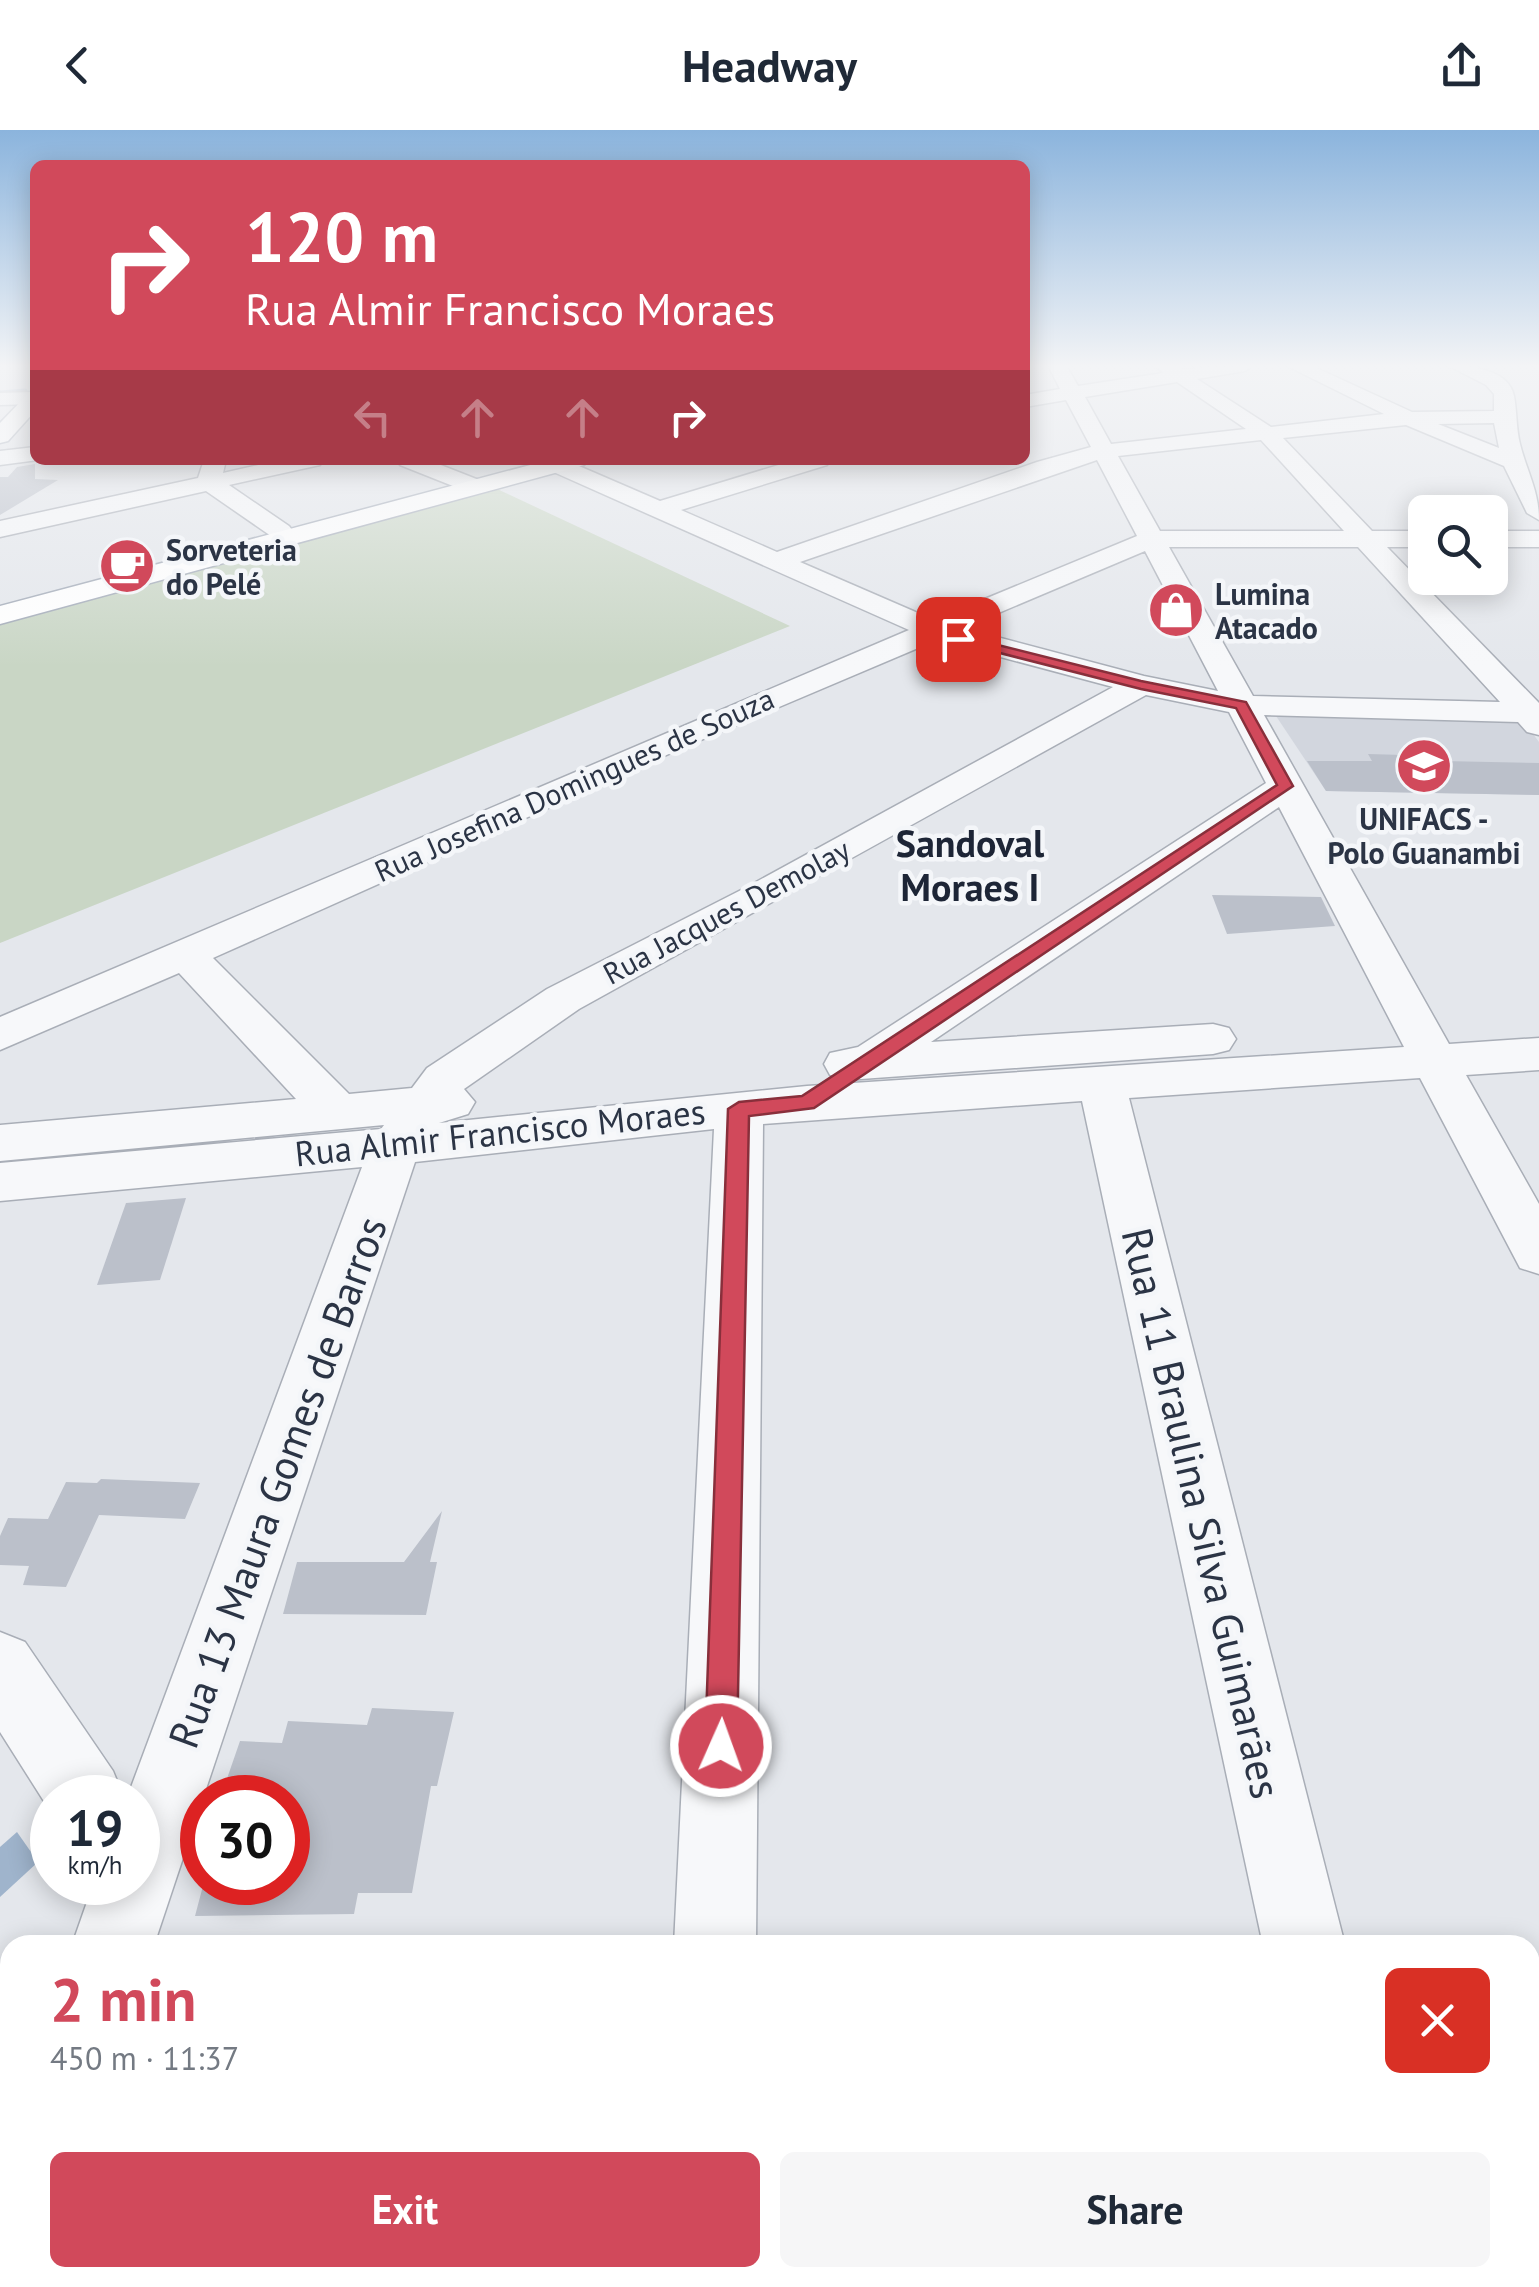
<!DOCTYPE html>
<meta charset="utf-8">
<style>
:root{--surface:#fff;--page:#f6f6f7;--text:#1f2937;--muted:#747a83;--accent:#d1495b}
body{margin:0;font-family:"PT Sans",sans-serif;background:var(--page);color:var(--text);height:100vh;display:flex;flex-direction:column;font-size:38px;white-space:nowrap}
*{box-sizing:border-box;margin:0}
p{font-size:32px;color:var(--muted)}
.icon{flex:none;width:55px;height:55px;fill:none;stroke:currentColor;stroke-width:2;stroke-linecap:round;stroke-linejoin:round}
.map{position:relative;flex:1;overflow:hidden}
.side{position:absolute;left:0px;top:1805px;width:1540px;height:352px;display:flex;flex-direction:column;background:var(--surface);border-radius:30px 30px 0 0;box-shadow:0 5px 25px #0003}
.side>*{flex:none}
.top-card{position:absolute;left:30px;top:30px;width:1000px;height:305px;border-radius:15px;box-shadow:0 5px 25px #0003;background:#d1495b;color:#fff;overflow:hidden}
.fabs{position:absolute;left:1408px;top:365px;display:grid;gap:20px}
.fabs a{display:grid;place-items:center;width:100px;height:100px;border-radius:15px;background:var(--surface);box-shadow:0 5px 25px #0003;font-size:50px}
.speed{position:absolute;left:30px;top:1645px;display:flex;gap:20px;font-size:50px;font-weight:700;text-align:center}
.speed>*{display:grid;place-content:center;width:130px;height:130px;border-radius:50%;background:var(--surface);box-shadow:0 5px 25px #0003;line-height:1}
.speed small{font-size:25px;font-weight:400}
.speed .limit{border:15px solid #d22;background:#fff;color:#111}
.pin{position:absolute;display:grid;place-items:center;width:85px;height:85px;color:#fff;margin:-42px;border-radius:20px;box-shadow:0 5px 15px #0006}
.me{position:absolute;width:110px;margin:-55px;rotate:2deg;stroke-linejoin:round;filter:drop-shadow(0 0 8px #0008)}
.turn{display:flex;align-items:center;gap:35px;height:210px;padding:0 50px;font-size:45px}
.turn .icon{width:130px;height:130px;stroke-width:2.5}
.turn b{display:block;font-size:70px;line-height:85px}
.lanes{display:flex;align-items:center;height:95px;padding:0 50px;background:#0003;justify-content:center;gap:50px;direction:ltr}
.lanes .off{opacity:.35}
.round{display:grid;place-items:center;flex:none;width:105px;height:105px;border-radius:15px;background:var(--page)}
.head{display:flex;align-items:center;justify-content:space-between;height:170px;padding:0 50px}
h1{font-size:60px;font-weight:600;line-height:75px;color:var(--accent)}
.button{display:flex;gap:20px;margin-top:auto;padding:20px 50px}
.button a{flex:1;height:115px;border-radius:15px;background:var(--accent);color:#fff;font-size:40px;font-weight:600;line-height:115px;text-align:center}
.button a+a{background:var(--page);color:var(--text)}
header{display:flex;justify-content:space-between;align-items:center;height:130px;padding:0 50px;background:var(--surface);font-size:45px;font-weight:600}
.map>svg:first-child{display:block}
.built{fill:#d2d6de}
.green{fill:#c9d6c5}
.water{fill:#9fb4cc}
.lines{fill:none;stroke-linecap:round;stroke-linejoin:round}
.stream{stroke:#9fb4cc;stroke-width:5}
.building{fill:#bbc0ca}
.minor-casing{stroke:#a9aeb7;stroke-width:3}
.major-casing{stroke:#a3abb8;stroke-width:3}
.minor{fill:#f7f8fa;fill-rule:evenodd}
.major{fill:#fff;fill-rule:evenodd}
.route{fill:#d1495b;stroke:#882f3b;stroke-width:2.5}
.labels{text-anchor:middle;dominant-baseline:central;stroke-width:9;stroke-linejoin:round;paint-order:stroke}
.far-poi-label{font-size:30px;font-weight:bold;fill:#2b3445;stroke:#f4f6f9;text-anchor:start}
.far-street-label{font-size:30px;fill:#2b3445;stroke:#f4f6f9}
.street-label{font-size:35px;fill:#2b3445;stroke:#f4f6f9}
.far-district-label{font-size:38px;font-weight:bold;fill:#1d2536;stroke:#f4f6f9}
.near-street-label{font-size:42px;fill:#2b3445;stroke:#f4f6f9}
</style>
<header><svg class="icon" aria-label="back" viewBox="0 0 24 24"><path d="M15 5l-7 7 7 7"/></svg>Headway<svg class="icon" aria-label="share" viewBox="0 0 24 24"><path d="M12 15V3M7 8l5-5 5 5M5 13v7h14v-7"/></svg></header>
<div class="map">
<svg width="1539" height="2157" viewBox="0 0 1539 2157">
<rect width="100%" height="100%" fill="#e4e7ec"/>
<polygon class="built" points="1274,583 1524,592 1539,612 1539,665 1326,661"/>
<polygon class="green" points="495,358 790,496 0,813 0,492"/>
<polygon class="water" points="17,1702 38,1732 0,1767 0,1717"/>
<g class="lines">
<polyline class="stream" points="0,263 25,261"/>
</g>
<g class="building">
<polygon points="35,334 35,349 58,350 0,385 0,347 8,347 17,337"/>
<polygon points="1368,624 1439,626 1443,631 1539,633 1539,665 1326,661 1307,631 1372,631"/>
<polygon points="1212,765 1321,767 1335,796 1227,804"/>
<polygon points="186,1068 160,1150 97,1155 126,1073"/>
<polygon points="101,1349 200,1353 185,1389 99,1385 66,1457 23,1455 29,1436 0,1435 0,1406 8,1388 48,1389 66,1352 97,1353"/>
<polygon points="442,1381 430,1432 437,1432 426,1485 283,1484 297,1432 404,1432"/>
<polygon points="372,1578 454,1582 437,1656 431,1656 412,1763 358,1763 354,1784 195,1786 204,1752 288,1752 288,1668 221,1666 240,1611 282,1613 288,1591 367,1595"/>
</g>
<g class="lines">
<g class="minor-casing">
<g id="minor">
<path d="M1048 235H1066L1078 256 1163 243 1155 235H1177L1183 239 1254 235 1245 241 1197 249 1271 297 1384 284 1285 235H1310L1412 282 1494 281V264L1486 255 1447 235C1468 235 1509 239 1514 266 1517 282 1516 298 1520 314 1527 342 1539 361 1539 390L1527 383 1504 336 1406 295 1283 308 1372 401H1425V417H1387L1539 573V605L1527 602 1518 592 1264 585 1449 914 1539 908V940L1466 945 1539 1074V1144L1520 1138 1420 948 1129 968 1345 1815H1263L1082 971 763 994 756 1815H674L714 999 415 1032 154 1815H72L94 1752H138V1668H127L362 1037 0 1071V1033L381 999 384 995 0 1031V995L296 969 179 843 0 920V887L909 500 549 340 546 335 549 330H565L660 371 795 330H830L827 335 681 380 777 422 1037 332 1091 317 1066 270 1025 277V265L1060 259ZM1177 252 1246 299 1111 314 1085 267ZM1494 293 1499 318 1438 294ZM1261 310 1344 401H1160L1118 326ZM1097 330 1137 406 934 490 800 432ZM1169 417H1358L1500 572 1253 566ZM1145 421 1218 561 1144 546 963 498ZM937 510 1113 557 745 758 547 859 427 938 412 958 349 964 213 828 680 619ZM1146 565 1229 582 1266 653 858 917 830 923 824 934 830 945 847 950 1213 924 1229 920 1236 909 1229 898 1213 894 931 912 1279 677 1404 917 807 956 439 993 468 984 475 972 464 959 579 879Z"/>
<polygon points="35,262 35,274 0,275 0,263"/>
<polygon points="35,317 38,330 0,335 0,321"/>
<polygon points="204,330 226,330 223,343 281,330 323,330 320,335 229,355 289,396 293,401 280,409 271,406 206,361 0,407 0,391 198,348"/>
<polygon points="397,330 428,330 484,352 488,357 476,364 468,362 400,335"/>
<rect x="1490" y="401" width="49" height="16"/>
<polygon points="0,1502 25,1512 113,1641 124,1668 52,1668 52,1684 0,1602"/>
<polygon points="1539,1878 1539,1964 1530,1965 1530,1879"/>
<polygon points="10,2064 10,2148 44,2148 40,2157 0,2157 0,2068"/>
<polygon points="658,2148 753,2148 754,2157 658,2157"/>
<polygon points="815,2148 929,2148 925,2157 811,2157"/>
<polygon points="1334,2148 1429,2148 1433,2157 1337,2157"/>
</g>
</g>
<g class="major-casing">
<g id="major">
<polygon points="35,262 35,281 8,311 0,313 0,293 28,264"/>
<polygon points="549,330 588,330 584,335 0,494 0,476"/>
</g>
</g>
<use href="#minor" class="minor"/>
<use href="#major" class="major"/>
</g>
<linearGradient id="sky" x2="0" y2="1"><stop stop-color="#8bb4dd"/><stop offset="0.44" stop-color="#f3f4f6"/><stop offset="1" stop-color="#f3f4f6" stop-opacity="0"/></linearGradient>
<rect width="1539" height="537" fill="url(#sky)"/>
<polygon class="route" points="958,505 1141,551 1246,572 1293,656 814,978 749,986 737,1616 732,1627 721,1632 710,1627 705,1616 728,979 739,972 802,966 1277,655 1236,578 1141,559 953,511 953,506"/>
<defs>
<g id="cafe-disc" transform="scale(2.875)"><circle r="9.5" fill="#d1495b" stroke="#f4f6f9"/><path d="M-5.5-4.5H6V0H3Q3 3.5 0 3.5H-2.5Q-5.5 3.5-5.5 0ZM3-3.2v2h1.7v-2ZM-6 4.5H4V6H-6Z" fill="#fff"/></g>
<g id="shop-disc" transform="scale(2.875)"><circle r="9.5" fill="#d1495b" stroke="#f4f6f9"/><path d="M-5-2.5h2.3a2.7 3.5 0 0 1 5.4 0H5L5.5 6h-11ZM-1.5-2.5h3a1.5 2.3 0 0 0-3 0Z" fill="#fff"/></g>
<g id="university-disc" transform="scale(2.875)"><circle r="9.5" fill="#d1495b" stroke="#f4f6f9"/><path d="M0-5L7-2L0 1L-7-2ZM-4 1L0 2.5L4 1V4Q0 6-4 4Z" fill="#fff"/></g>
</defs>
<g fill-rule="evenodd">
<use href="#cafe-disc" x="127" y="436"/>
<use href="#shop-disc" x="1176" y="480"/>
<use href="#university-disc" x="1424" y="636"/>
</g>
<g class="labels">
<g class="far-poi-label">
<text x="166" y="419">Sorveteria<tspan x="166" dy="34">do Pelé</tspan></text>
<text x="1215" y="463">Lumina<tspan x="1215" dy="34">Atacado</tspan></text>
<text x="1424" y="688" text-anchor="middle">UNIFACS -<tspan x="1424" dy="34">Polo Guanambi</tspan></text>
</g>
<g class="far-street-label">
<text transform="translate(574 654) rotate(-24)">Rua Josefina Domingues de Souza</text>
<text transform="translate(726 781) rotate(-28)">Rua Jacques Demolay</text>
</g>
<g class="street-label">
<text transform="translate(500 1002) rotate(-6)">Rua Almir Francisco Moraes</text>
</g>
<g class="far-district-label">
<text x="970" y="712">Sandoval<tspan x="970" dy="44">Moraes I</tspan></text>
</g>
<g class="near-street-label">
<text transform="translate(277 1352) rotate(-70)">Rua 13 Maura Gomes de Barros</text>
<text transform="translate(1202 1383) rotate(77)">Rua 11 Braulina Silva Guimarães</text>
</g>
</g>
</svg>
<div class="fabs">
<a><svg class="icon" aria-label="search" viewBox="0 0 24 24"><circle cx="10" cy="10" r="6"/><path d="M15 15l6 6"/></svg></a>
</div>
<div class="speed"><div>19<small>km/h</small></div><div class="limit">30</div></div>
<div class="pin" style="left:958px;top:509px;background:#d93025"><svg class="icon" aria-label="arrive" viewBox="0 0 24 24"><path d="M6 21V4h12l-3 4 3 4H6"/></svg></div>
<svg class="me" style="left:721px;top:1616px" viewBox="-20 -20 40 40"><circle r="17" fill="#d1495b" stroke="#fff" stroke-width="3"/><path d="M0-11L8 9 0 5-8 9z" fill="#fff"/></svg>
<div class="top-card">
<div class="turn"><svg class="icon" aria-label="right" viewBox="0 0 24 24"><path d="M7 20v-9h11M14 6l5 5-5 5"/></svg><div><b>120 m</b>Rua Almir Francisco Moraes</div></div>
<div class="lanes"><svg class="icon off" aria-label="left" viewBox="0 0 24 24"><path d="M17 20v-9H6M10 6l-5 5 5 5"/></svg><svg class="icon off" aria-label="ahead" viewBox="0 0 24 24"><path d="M12 20V5M6 11l6-6 6 6"/></svg><svg class="icon off" aria-label="ahead" viewBox="0 0 24 24"><path d="M12 20V5M6 11l6-6 6 6"/></svg><svg class="icon" aria-label="right" viewBox="0 0 24 24"><path d="M7 20v-9h11M14 6l5 5-5 5"/></svg></div>
</div>
<section class="side">
<div class="head"><div><h1>2 min</h1><p>450 m · 11:37</p></div><a class="round" style="background:#d93025;color:#fff"><svg class="icon" aria-label="close" viewBox="0 0 24 24"><path d="M6 6l12 12M18 6L6 18"/></svg></a></div>
<div class="button"><a>Exit</a><a>Share</a></div>
</section>
</div>
